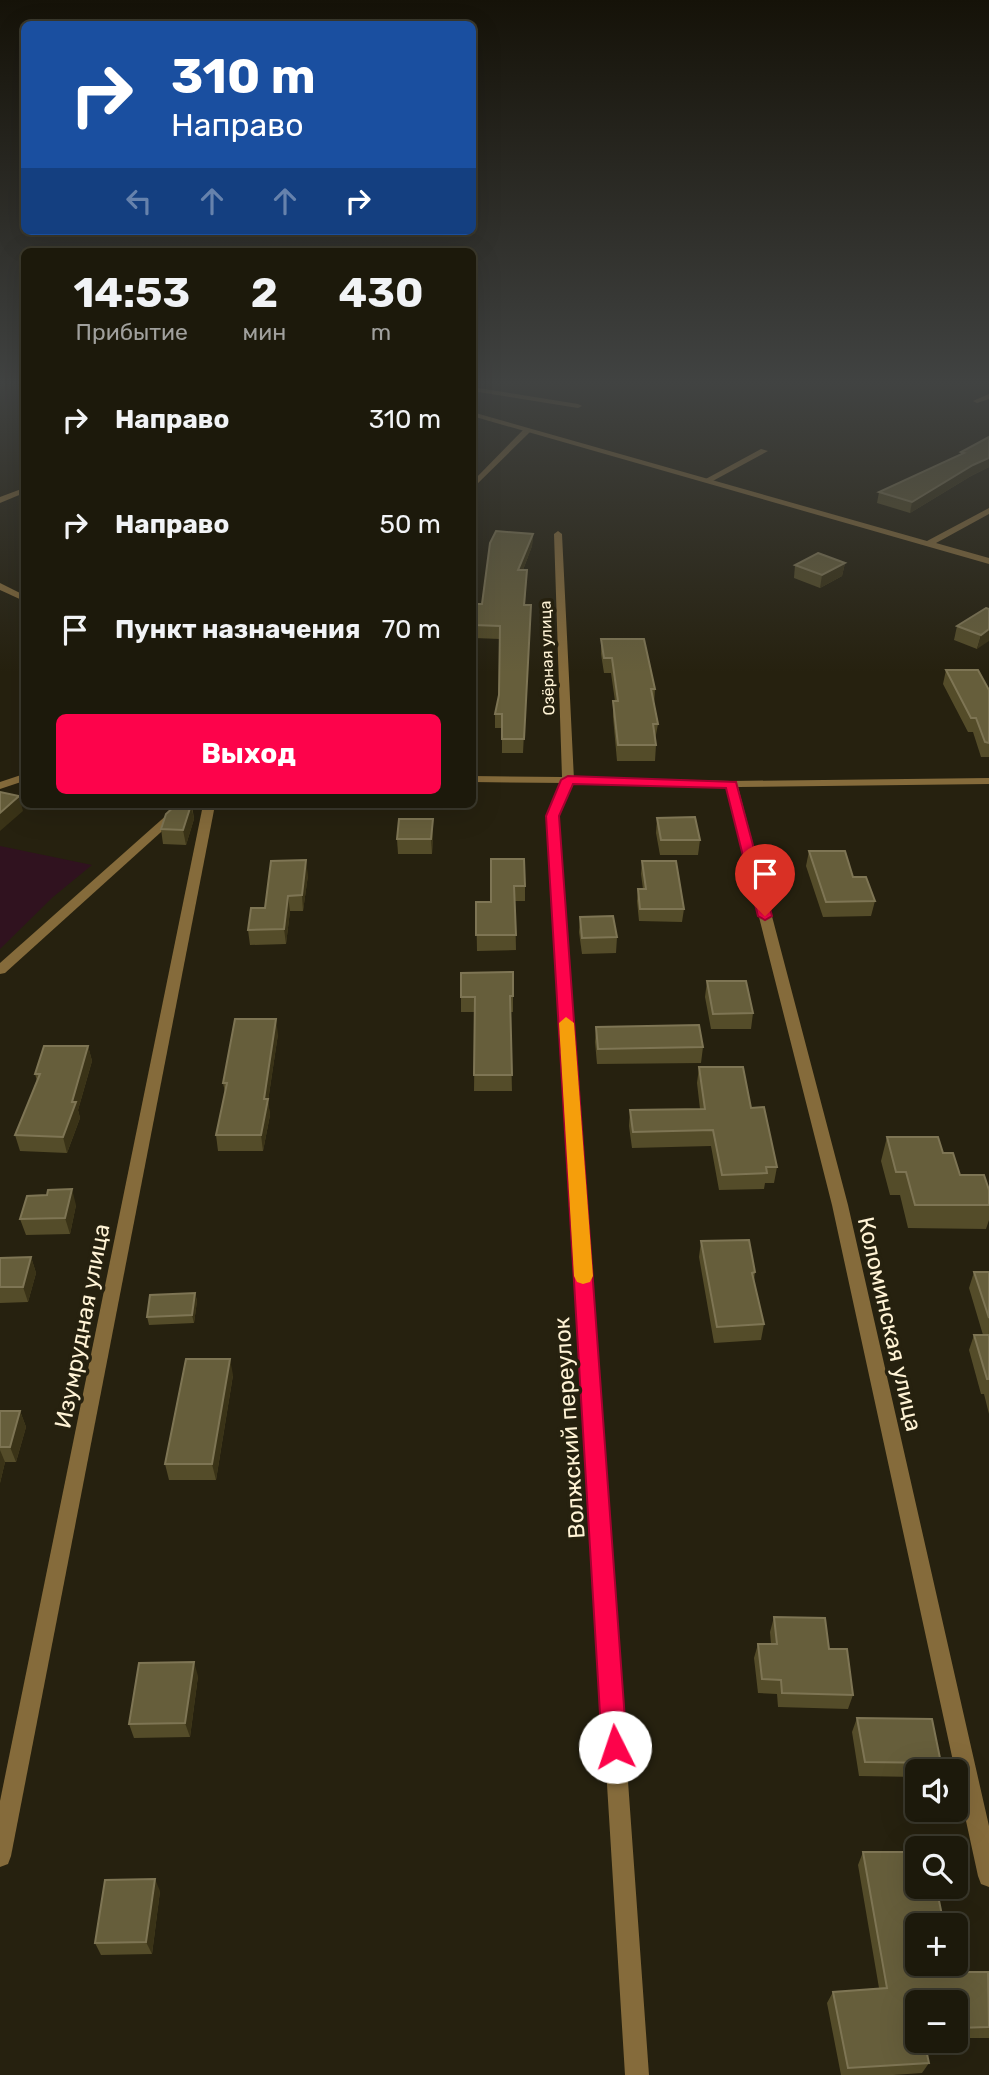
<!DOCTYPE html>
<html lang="ru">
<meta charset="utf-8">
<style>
:root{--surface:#1c190b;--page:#292619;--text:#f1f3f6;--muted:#a0a09d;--line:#3a382c;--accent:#fd034b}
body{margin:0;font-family:Rubik,sans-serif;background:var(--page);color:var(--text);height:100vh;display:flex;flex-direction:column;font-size:26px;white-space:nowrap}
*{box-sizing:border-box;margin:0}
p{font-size:23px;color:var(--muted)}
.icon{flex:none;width:38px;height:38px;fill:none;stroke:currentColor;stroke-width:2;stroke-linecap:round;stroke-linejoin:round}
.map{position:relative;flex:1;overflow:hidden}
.sheet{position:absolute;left:21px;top:248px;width:455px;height:560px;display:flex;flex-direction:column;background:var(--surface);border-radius:10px;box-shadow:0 7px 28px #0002,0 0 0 2px var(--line)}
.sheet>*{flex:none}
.top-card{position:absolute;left:21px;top:21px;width:455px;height:214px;border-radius:10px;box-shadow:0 7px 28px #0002,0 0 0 2px var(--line);background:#1a4fa0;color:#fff;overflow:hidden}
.fabs{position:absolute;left:905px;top:1759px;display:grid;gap:14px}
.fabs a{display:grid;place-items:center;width:63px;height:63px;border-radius:10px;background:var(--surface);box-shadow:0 7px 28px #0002,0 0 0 2px var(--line);font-size:35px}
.pin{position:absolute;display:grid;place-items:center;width:60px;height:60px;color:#fff;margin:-72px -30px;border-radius:50% 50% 50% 0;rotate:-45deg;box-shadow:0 0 7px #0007}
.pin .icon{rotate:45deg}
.me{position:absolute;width:77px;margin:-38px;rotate:356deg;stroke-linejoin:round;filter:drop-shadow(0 0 5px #0008)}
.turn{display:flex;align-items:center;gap:24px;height:147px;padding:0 35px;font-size:32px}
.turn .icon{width:91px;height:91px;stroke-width:2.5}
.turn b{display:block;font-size:49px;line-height:60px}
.lanes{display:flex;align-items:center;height:66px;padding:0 35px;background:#0003;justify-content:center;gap:35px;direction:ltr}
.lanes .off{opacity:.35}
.eta{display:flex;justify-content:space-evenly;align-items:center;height:119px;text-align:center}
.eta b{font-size:42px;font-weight:700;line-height:49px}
.button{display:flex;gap:14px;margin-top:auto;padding:14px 35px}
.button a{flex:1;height:80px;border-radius:10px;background:var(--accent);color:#fff;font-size:28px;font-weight:700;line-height:80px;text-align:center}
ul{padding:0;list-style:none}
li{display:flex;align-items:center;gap:21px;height:105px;padding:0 35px}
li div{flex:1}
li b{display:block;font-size:26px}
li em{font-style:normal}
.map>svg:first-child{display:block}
.green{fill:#30121f}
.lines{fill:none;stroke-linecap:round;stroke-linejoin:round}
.service{fill:#856b3b;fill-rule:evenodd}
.minor{fill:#856b3b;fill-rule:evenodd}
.tertiary{fill:#856b3b;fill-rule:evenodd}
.wall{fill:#544c29}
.shaded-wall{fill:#3a3317}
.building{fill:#665e3b;stroke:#7e7554;stroke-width:2}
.route{fill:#fd034b;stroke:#a40231;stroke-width:2}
.slow{fill:#f59e0b}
.labels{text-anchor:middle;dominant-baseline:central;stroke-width:7;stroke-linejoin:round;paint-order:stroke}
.far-street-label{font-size:16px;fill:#fff3d5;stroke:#26210f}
.near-street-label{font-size:23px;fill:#fff3d5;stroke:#26210f}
</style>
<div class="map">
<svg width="989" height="2075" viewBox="0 0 989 2075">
<rect width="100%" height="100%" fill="#26210f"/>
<polygon class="green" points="0,846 92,865 53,897 0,949"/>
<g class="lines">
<g class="service">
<polygon points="472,387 578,404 582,406 578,408 472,391"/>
<polygon points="761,449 768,451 709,483 702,481"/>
<polygon points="24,488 24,493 0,503 0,497"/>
<polygon points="558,531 562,534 574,780 568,783 472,782 472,776 562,777 554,534"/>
<polygon points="0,583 24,595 24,601 0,590"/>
</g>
<g class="minor">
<polygon points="989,394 989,399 977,403 973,401"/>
<polygon points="525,428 532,430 472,489 472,482"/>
<polygon points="24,774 24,781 0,789 0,782"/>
<polygon points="568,777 731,781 989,778 989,784 738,787 848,1205 989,1826 989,1887 981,1884 978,1876 832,1205 726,787 572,783 559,816 649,2075 625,2075 547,816 562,780"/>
<polygon points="178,805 191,805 5,973 0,974 0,963"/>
<polygon points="203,805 215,805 11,1856 8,1864 0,1867 0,1801"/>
</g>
<polygon class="tertiary" points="472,412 927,541 989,508 989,514 936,543 989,558 989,564 472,416"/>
</g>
<g class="wall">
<polygon points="989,437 989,467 971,476 910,513 877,503 879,492 961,455 961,452"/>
<polygon points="533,534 532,546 523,570 527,570 525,605 530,618 523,753 502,753 502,728 495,728 495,714 499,695 500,639 474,638 474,625"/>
<polygon points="845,563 842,576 820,588 794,578 795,565"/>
<polygon points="989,609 977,649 954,640 957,626"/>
<polygon points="601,639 655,689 654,705 658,724 655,740 656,745 655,761 617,761 613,717 613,701 615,701 611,673 604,673 601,654"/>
<polygon points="946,670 989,690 989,757 981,757 973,732 968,732 943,684"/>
<polygon points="176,805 192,805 194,819 186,845 163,844 161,829"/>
<polygon points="657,818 700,840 698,855 660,855 656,833"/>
<polygon points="433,834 432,854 398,854 397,839"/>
<polygon points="809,851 853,877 875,901 871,916 823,917 806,866"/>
<polygon points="491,859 525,886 525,901 515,901 516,950 477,951 476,902 491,902"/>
<polygon points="642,861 684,909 682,922 639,921 637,901 638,889 643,889 641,874"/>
<polygon points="308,875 303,911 290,911 286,944 250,945 248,930 265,908"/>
<polygon points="580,917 617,937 616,953 582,954 579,932"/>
<polygon points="461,973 513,996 513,1012 510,1012 512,1091 474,1091 475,1012 461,1012"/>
<polygon points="707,981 753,1013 751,1029 711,1029 705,997"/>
<polygon points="596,1027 703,1047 701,1063 597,1064 595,1042"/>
<polygon points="278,1034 268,1101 270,1115 263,1151 218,1151 216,1135 225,1092 223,1083"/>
<polygon points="88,1046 92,1061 78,1110 80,1118 67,1153 20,1151 15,1135 37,1081 35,1074"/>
<polygon points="699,1067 751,1108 777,1167 774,1183 765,1183 764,1189 719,1190 711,1146 632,1148 629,1126 630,1110 700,1109 697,1083"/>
<polygon points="887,1137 989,1190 989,1220 986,1229 908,1228 900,1195 890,1195 881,1161"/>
<polygon points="76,1205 70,1234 26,1235 20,1219"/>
<polygon points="701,1241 755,1272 754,1281 764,1324 761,1340 714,1343 699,1257"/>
<polygon points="31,1257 36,1273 28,1302 0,1303 0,1258"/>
<polygon points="974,1272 989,1272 989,1414 984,1394 981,1394 969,1350 974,1335 983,1335 969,1288"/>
<polygon points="195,1293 197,1301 194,1323 149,1325 147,1317"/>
<polygon points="233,1375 216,1480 169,1480 165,1464"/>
<polygon points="0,1411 20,1411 26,1427 16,1462 5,1462 0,1483"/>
<polygon points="774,1617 829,1649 853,1695 848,1709 778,1707 777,1694 758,1693 754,1658 758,1644 771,1644 770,1632"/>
<polygon points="198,1676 190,1737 134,1738 129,1724"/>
<polygon points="857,1718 941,1763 938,1771 917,1771 917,1777 859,1776 852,1732"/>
<polygon points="863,1852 954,1972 989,1974 989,2038 956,2038 956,2002 917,2002 917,2040 929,2063 922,2073 893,2075 841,2075 827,2003 833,1992 879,1988 858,1865"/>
<polygon points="160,1891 152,1954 101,1955 95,1943"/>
</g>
<g class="shaded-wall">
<polygon points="989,458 989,467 971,476 910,513 912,502 973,465"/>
<polygon points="533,534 532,546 518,583 518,570"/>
<polygon points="845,563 842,576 820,588 822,575"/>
<polygon points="989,629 989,641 977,649 981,635"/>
<polygon points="19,796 23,811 0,831 0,813"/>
<polygon points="191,805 194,819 186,845 183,830"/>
<polygon points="433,819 433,834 432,854 431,839"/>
<polygon points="306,860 308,875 303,911 302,895"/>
<polygon points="288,896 290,911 286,944 284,929"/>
<polygon points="276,1019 278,1034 268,1101 270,1115 263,1151 261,1135 264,1099"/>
<polygon points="88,1046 92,1061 78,1110 80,1118 67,1153 63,1137 72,1102"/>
<polygon points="72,1189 76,1205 70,1234 65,1218"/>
<polygon points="31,1257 36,1273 28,1302 23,1287"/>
<polygon points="195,1293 197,1301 194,1323 192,1315"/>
<polygon points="230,1359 233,1375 216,1480 212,1464"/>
<polygon points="20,1411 26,1427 16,1462 10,1447"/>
<polygon points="0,1450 5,1462 0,1483"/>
<polygon points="194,1662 198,1676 190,1737 185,1723"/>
<polygon points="155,1879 160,1891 152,1954 146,1942"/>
</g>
<g class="building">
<polygon points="989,437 989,458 973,465 912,502 879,492 964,453 961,452"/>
<polygon points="496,531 533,534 518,570 527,570 524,605 531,605 524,739 502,739 502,714 495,714 499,695 500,626 474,625 476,604 482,604 490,543"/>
<polygon points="818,553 845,563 822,575 795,565"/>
<polygon points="986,608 989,609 989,629 981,635 957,626"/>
<polygon points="601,639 644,639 655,689 651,689 658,724 653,724 656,745 618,745 613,701 618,701 612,658 604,658"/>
<polygon points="946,670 978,670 989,690 989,743 985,742 976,718 971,718"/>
<polygon points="0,792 19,796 0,813"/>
<polygon points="176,805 191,805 183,830 161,829 166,814"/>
<polygon points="695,817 700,840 661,840 657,818"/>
<polygon points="399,819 433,819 431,839 397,839"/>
<polygon points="809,851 845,851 853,877 866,877 875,901 826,902"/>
<polygon points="491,859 524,859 525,886 514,886 516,935 476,935 476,902 491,902"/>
<polygon points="306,860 302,895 288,896 284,929 248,930 251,908 265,908 271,861"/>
<polygon points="642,861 676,861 684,909 640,909 638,889 646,889"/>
<polygon points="613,916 617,937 582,938 580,917"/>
<polygon points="513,972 513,996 510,996 512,1075 474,1075 475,997 461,997 461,973"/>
<polygon points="707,981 746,981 753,1013 713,1014"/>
<polygon points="235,1019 276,1019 264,1099 268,1099 261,1135 216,1135 227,1083 223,1083"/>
<polygon points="699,1025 703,1047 598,1049 596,1027"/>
<polygon points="44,1046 88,1046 72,1102 76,1102 63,1137 15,1135 40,1074 35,1074"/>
<polygon points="699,1067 743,1067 751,1108 764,1107 777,1167 766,1167 767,1173 722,1175 713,1130 633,1132 630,1110 705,1109"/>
<polygon points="887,1137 938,1137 943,1153 953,1153 960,1175 984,1175 989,1190 989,1205 915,1205 906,1172 896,1172"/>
<polygon points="72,1189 65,1218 20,1219 27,1196 47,1195 48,1190"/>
<polygon points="749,1240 755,1272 752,1273 764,1324 717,1327 701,1241"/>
<polygon points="31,1257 23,1287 0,1287 0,1258"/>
<polygon points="974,1272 989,1272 989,1318"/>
<polygon points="195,1293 192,1315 147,1317 150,1295"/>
<polygon points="974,1335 989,1335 989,1379 987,1379"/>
<polygon points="186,1359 230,1359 212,1464 165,1464"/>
<polygon points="0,1411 20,1411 10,1447 0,1447"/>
<polygon points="774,1617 825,1618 829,1649 847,1649 853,1695 782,1693 781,1680 762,1679 758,1644 777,1644"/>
<polygon points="194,1662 185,1723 129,1724 139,1663"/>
<polygon points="857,1718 932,1719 941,1763 865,1762"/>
<polygon points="863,1852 917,1852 917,1886 936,1886 944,1925 917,1925 917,1964 952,1964 954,1972 988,1972 989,2027 956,2028 956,2002 917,2002 917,2040 924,2040 929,2063 848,2068 833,1992 887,1988"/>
<polygon points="155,1879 146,1942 95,1943 105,1880"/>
</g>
<linearGradient id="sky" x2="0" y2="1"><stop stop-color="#151208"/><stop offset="0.57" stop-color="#414342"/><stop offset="1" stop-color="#414342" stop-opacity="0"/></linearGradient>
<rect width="989" height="672" fill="url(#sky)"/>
<polygon class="route" points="568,776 736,782 772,916 765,920 758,916 726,788 573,784 559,816 627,1747 623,1755 615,1759 606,1755 602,1747 546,816 561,780"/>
<polygon class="slow" points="566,1017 574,1023 593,1276 590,1282 583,1284 577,1282 574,1276 559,1023"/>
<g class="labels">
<g class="far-street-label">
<text transform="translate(547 658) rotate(-92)">Озёрная улица</text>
</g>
<g class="near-street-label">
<text transform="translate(890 1324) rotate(77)">Коломинская улица</text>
<text transform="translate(82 1326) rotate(-79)">Изумрудная улица</text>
<text transform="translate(569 1428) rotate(-94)">Волжский переулок</text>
</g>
</g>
</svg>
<div class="fabs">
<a><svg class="icon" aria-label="sound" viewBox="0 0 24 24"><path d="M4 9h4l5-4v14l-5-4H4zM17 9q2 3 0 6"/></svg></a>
<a><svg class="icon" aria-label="search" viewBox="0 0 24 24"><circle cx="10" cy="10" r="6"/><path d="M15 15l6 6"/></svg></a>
<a>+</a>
<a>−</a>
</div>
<div class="pin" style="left:765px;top:916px;background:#d93025"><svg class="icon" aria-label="arrive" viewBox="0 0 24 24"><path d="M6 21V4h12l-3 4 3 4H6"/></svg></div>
<svg class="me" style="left:615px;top:1747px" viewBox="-20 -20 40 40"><circle r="19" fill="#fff"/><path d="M0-13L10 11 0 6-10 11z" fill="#fd034b"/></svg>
<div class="top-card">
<div class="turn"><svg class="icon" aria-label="right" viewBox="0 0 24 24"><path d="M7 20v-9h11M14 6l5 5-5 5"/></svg><div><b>310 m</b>Направо</div></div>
<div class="lanes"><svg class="icon off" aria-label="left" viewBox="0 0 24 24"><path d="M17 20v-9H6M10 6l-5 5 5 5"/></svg><svg class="icon off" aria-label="ahead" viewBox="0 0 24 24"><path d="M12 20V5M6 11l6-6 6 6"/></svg><svg class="icon off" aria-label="ahead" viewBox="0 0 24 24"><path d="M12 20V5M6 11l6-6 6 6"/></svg><svg class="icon" aria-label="right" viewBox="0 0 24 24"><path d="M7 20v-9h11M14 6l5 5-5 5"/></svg></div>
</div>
<section class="sheet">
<div class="eta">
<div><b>14:53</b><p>Прибытие</p></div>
<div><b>2</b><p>мин</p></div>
<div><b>430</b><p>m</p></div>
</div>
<ul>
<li><svg class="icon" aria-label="right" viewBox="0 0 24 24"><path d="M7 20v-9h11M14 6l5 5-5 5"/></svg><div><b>Направо</b></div><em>310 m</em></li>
<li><svg class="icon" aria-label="right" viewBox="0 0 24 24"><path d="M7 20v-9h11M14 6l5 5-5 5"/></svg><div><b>Направо</b></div><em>50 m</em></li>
<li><svg class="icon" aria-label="arrive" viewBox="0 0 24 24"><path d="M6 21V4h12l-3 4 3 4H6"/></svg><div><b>Пункт назначения</b></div><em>70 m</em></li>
</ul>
<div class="button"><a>Выход</a></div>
</section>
</div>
